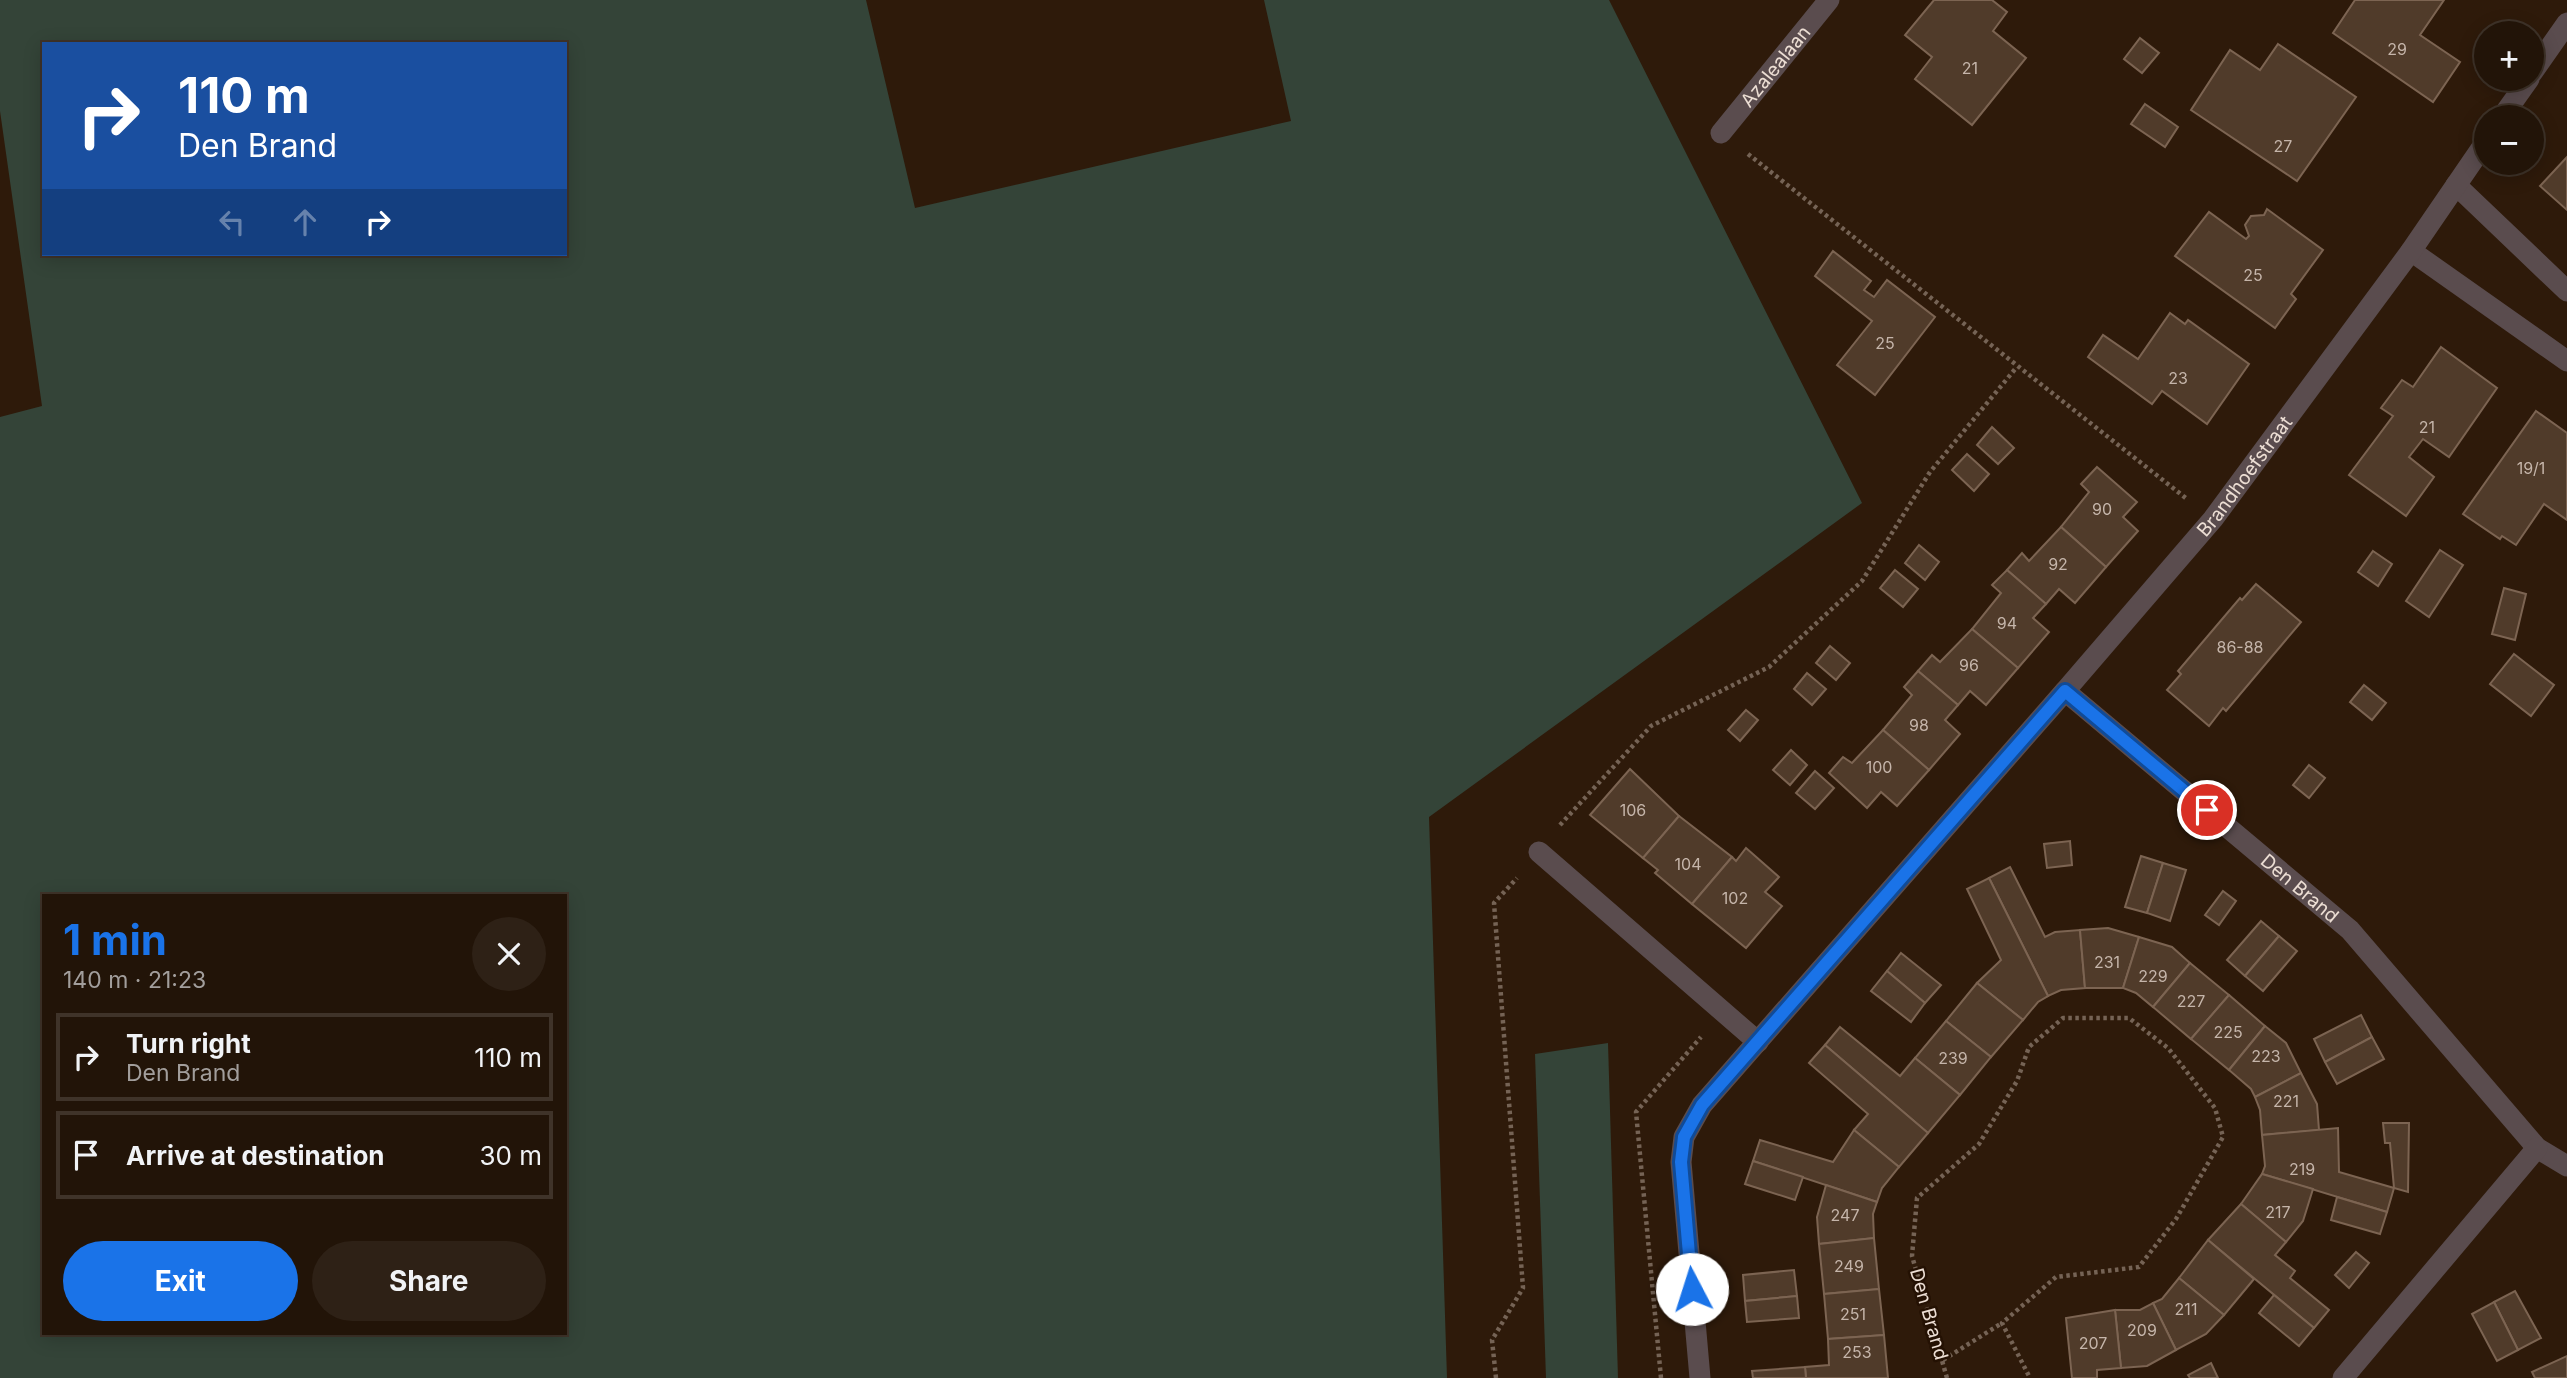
<!DOCTYPE html>
<meta charset="utf-8">
<style>
:root{--surface:#221408;--page:#2e2116;--text:#f1f3f6;--muted:#a29e9c;--line:#3f3329;--accent:#1a73e8}
body{margin:0;font-family:Inter,sans-serif;background:var(--page);color:var(--text);height:100vh;display:flex;flex-direction:column;font-size:26px;white-space:nowrap}
*{box-sizing:border-box;margin:0}
p{font-size:23px;color:var(--muted)}
.icon{flex:none;width:38px;height:38px;fill:none;stroke:currentColor;stroke-width:2;stroke-linecap:round;stroke-linejoin:round}
.map{position:relative;flex:1;overflow:hidden}
.side{position:absolute;left:42px;top:894px;width:525px;height:441px;display:flex;flex-direction:column;background:var(--surface);border-radius:0px;box-shadow:0 4px 18px #0003,0 0 0 2px var(--line)}
.side>*{flex:none}
.hud{position:absolute;left:42px;top:42px;width:525px;height:214px;border-radius:0px;box-shadow:0 4px 18px #0003,0 0 0 2px var(--line);background:#1a4fa0;color:#fff;overflow:hidden}
.controls{position:absolute;left:2474px;top:21px;display:grid;gap:14px}
.controls a{display:grid;place-items:center;width:70px;height:70px;border-radius:50%;background:var(--surface);box-shadow:0 4px 18px #0003,0 0 0 2px var(--line);font-size:35px}
.pin{position:absolute;display:grid;place-items:center;width:60px;height:60px;color:#fff;margin:-30px;border:4px solid #fff;border-radius:50%;box-shadow:0 2px 7px #0007}
.me{position:absolute;width:77px;margin:-38px;rotate:355deg;stroke-linejoin:round;filter:drop-shadow(0 0 5px #0008)}
.turn{display:flex;align-items:center;gap:24px;height:147px;padding:0 21px;font-size:32px}
.turn .icon{width:91px;height:91px;stroke-width:2.5}
.turn b{display:block;font-size:49px;line-height:60px}
.lanes{display:flex;align-items:center;height:66px;padding:0 21px;background:#0003;justify-content:center;gap:35px;direction:ltr}
.lanes .off{opacity:.35}
.round{display:grid;place-items:center;flex:none;width:74px;height:74px;border-radius:37px;background:var(--page)}
.headline{display:flex;align-items:center;justify-content:space-between;height:119px;padding:0 21px}
h1{font-size:42px;font-weight:700;line-height:52px;color:var(--accent)}
.action{display:flex;gap:14px;margin-top:auto;padding:14px 21px}
.action a{flex:1;height:80px;border-radius:42px;background:var(--accent);color:#fff;font-size:28px;font-weight:700;line-height:80px;text-align:center}
.action a+a{background:var(--page);color:var(--text)}
ul{padding:0;list-style:none}
li{display:flex;align-items:center;gap:21px;height:88px;margin:0 14px 10px;padding:0 7px;border:4px solid var(--line);border-radius:0px}
li div{flex:1}
li b{display:block;font-size:26px}
li em{font-style:normal}
.map>svg:first-child{display:block}
.green{fill:#344438;fill-rule:evenodd}
.building{fill:#503b2a;stroke:#7c6452;stroke-width:2}
.lines{fill:none;stroke-linecap:round;stroke-linejoin:round}
.path{stroke:#756355;stroke-width:4.5;stroke-dasharray:3.5 3.5;stroke-linecap:butt}
.minor{stroke:#5a4c4e;stroke-width:21}
.route-casing{stroke:#114b97;stroke-width:18}
.route{stroke:#1a73e8;stroke-width:12}
.labels{text-anchor:middle;dominant-baseline:central;stroke-width:5;stroke-linejoin:round;paint-order:stroke}
.number-label{font-size:16px;fill:#c5b5aa}
.street-label{font-size:19px;fill:#ecded4;stroke:#241103}
</style>
<div class="map">
<svg width="2567" height="1378" viewBox="0 0 2567 1378">
<rect width="100%" height="100%" fill="#2e1a0a"/>
<g class="green">
<path d="M0 0H866L915 208 1291 121 1264 0H1609L1862 503 1429 817 1447 1378H0V417L42 406 0 111ZM44 44H565V254H44ZM44 896H565V1334H44Z"/>
<polygon points="1608,1043 1618,1378 1546,1378 1535,1054"/>
</g>
<g class="building">
<polygon points="1934,0 1992,0 2007,12 1993,31 2026,58 1972,125 1915,79 1932,57 1905,35"/>
<polygon points="2355,0 2444,0 2420,35 2460,62 2433,102 2333,33"/>
<polygon points="2140,38 2159,53 2142,73 2124,59"/>
<polygon points="2278,44 2356,97 2297,181 2191,110 2230,50 2260,70"/>
<polygon points="2145,104 2178,127 2165,147 2131,124"/>
<polygon points="2567,157 2567,210 2540,186"/>
<polygon points="2267,209 2323,250 2291,294 2296,299 2275,328 2175,256 2209,212 2246,239 2249,236 2245,225 2251,216 2264,215"/>
<polygon points="1833,251 1871,281 1864,290 1874,297 1887,280 1935,317 1875,395 1837,365 1872,321 1815,276"/>
<polygon points="2170,313 2185,324 2188,320 2249,364 2207,424 2162,391 2152,404 2088,357 2103,335 2138,359"/>
<polygon points="2441,347 2497,388 2449,457 2423,439 2409,457 2434,477 2406,516 2349,475 2393,416 2381,408 2402,380 2413,387"/>
<polygon points="2536,411 2567,433 2567,520 2544,504 2516,545 2502,536 2500,539 2463,514"/>
<polygon points="1992,427 2014,448 1998,464 1977,445"/>
<polygon points="1967,454 1989,474 1974,491 1952,470"/>
<polygon points="2097,467 2137,502 2123,517 2138,531 2106,567 2061,527 2089,492 2081,484"/>
<polygon points="2061,527 2106,567 2075,603 2059,589 2046,604 2007,570 2022,553 2029,561"/>
<polygon points="1919,545 1939,562 1925,580 1905,563"/>
<polygon points="2440,550 2463,565 2429,617 2406,601"/>
<polygon points="2373,551 2392,564 2378,586 2358,572"/>
<polygon points="1895,570 1918,589 1903,607 1880,588"/>
<polygon points="2007,570 2046,604 2033,618 2049,632 2018,668 1972,629 2001,593 1992,585"/>
<polygon points="2256,584 2301,622 2226,711 2223,708 2209,726 2167,690 2181,674 2178,671 2240,598 2242,600"/>
<polygon points="2504,588 2526,594 2515,640 2492,634"/>
<polygon points="1972,629 2018,668 1986,705 1970,691 1958,705 1918,671 1932,655 1940,662"/>
<polygon points="1830,646 1850,663 1836,680 1816,663"/>
<polygon points="2514,654 2554,685 2531,716 2490,684"/>
<polygon points="1918,671 1958,705 1945,720 1960,734 1929,770 1883,730 1912,695 1904,687"/>
<polygon points="1807,673 1826,689 1812,705 1794,689"/>
<polygon points="2364,685 2386,703 2372,720 2350,702"/>
<polygon points="1746,710 1758,720 1740,741 1728,730"/>
<polygon points="1883,730 1929,770 1897,806 1881,792 1867,808 1829,773 1843,757 1852,763"/>
<polygon points="1791,750 1807,765 1790,785 1773,770"/>
<polygon points="2309,765 2325,778 2309,798 2293,785"/>
<polygon points="1630,769 1679,816 1643,858 1590,815"/>
<polygon points="1815,771 1834,788 1815,809 1796,793"/>
<polygon points="1679,816 1732,857 1692,904 1655,873 1658,870 1643,858"/>
<polygon points="2070,841 2072,865 2047,868 2044,844"/>
<polygon points="1746,848 1779,877 1765,892 1782,906 1746,948 1692,904 1732,857 1736,861"/>
<polygon points="2141,856 2163,863 2147,913 2125,907"/>
<polygon points="2163,863 2186,870 2170,921 2147,913"/>
<polygon points="2010,867 2045,937 2055,932 2080,930 2085,988 2061,990 2048,996 1989,878"/>
<polygon points="1989,878 2048,996 2038,1002 2023,1020 1977,983 2001,960 1967,889"/>
<polygon points="2223,891 2236,901 2219,925 2205,915"/>
<polygon points="2261,921 2279,936 2245,976 2227,960"/>
<polygon points="2108,928 2139,937 2123,988 2085,988 2080,930"/>
<polygon points="2279,936 2297,951 2263,991 2245,976"/>
<polygon points="2139,937 2172,947 2190,963 2153,1007 2136,993 2123,988"/>
<polygon points="1901,953 1941,985 1925,1003 1887,971"/>
<polygon points="2190,963 2229,995 2191,1039 2153,1007"/>
<polygon points="1887,971 1925,1003 1911,1022 1871,991"/>
<polygon points="1977,983 2023,1020 1991,1057 1946,1021"/>
<polygon points="2229,995 2265,1026 2229,1070 2191,1039"/>
<polygon points="2361,1015 2372,1037 2325,1062 2314,1039"/>
<polygon points="1946,1021 1991,1057 1960,1095 1915,1058"/>
<polygon points="2265,1026 2286,1043 2301,1073 2255,1097 2251,1089 2229,1070"/>
<polygon points="1840,1027 1900,1076 1915,1058 1960,1095 1928,1133 1825,1045"/>
<polygon points="2372,1037 2384,1059 2337,1084 2325,1062"/>
<polygon points="1825,1045 1928,1133 1899,1167 1854,1130 1868,1114 1809,1063"/>
<polygon points="2301,1073 2317,1104 2319,1130 2262,1135 2260,1110 2255,1097"/>
<polygon points="2383,1123 2409,1123 2408,1192 2394,1188 2390,1143 2385,1143"/>
<polygon points="2338,1128 2339,1172 2394,1188 2387,1212 2262,1174 2265,1166 2262,1135"/>
<polygon points="1854,1130 1899,1167 1882,1188 1877,1202 1753,1161 1760,1140 1833,1162"/>
<polygon points="1753,1161 1803,1177 1795,1200 1745,1184"/>
<polygon points="2262,1174 2313,1189 2303,1221 2286,1242 2241,1204"/>
<polygon points="1826,1185 1877,1202 1873,1214 1874,1238 1819,1244 1817,1217"/>
<polygon points="2337,1197 2387,1212 2380,1234 2331,1220"/>
<polygon points="2241,1204 2286,1242 2275,1255 2295,1271 2290,1278 2329,1310 2314,1328 2208,1240"/>
<polygon points="1874,1238 1879,1289 1824,1294 1819,1244"/>
<polygon points="2208,1240 2254,1279 2224,1315 2179,1278"/>
<polygon points="2356,1252 2369,1263 2349,1288 2335,1275"/>
<polygon points="1794,1270 1797,1296 1745,1301 1743,1275"/>
<polygon points="2179,1278 2224,1315 2206,1334 2176,1350 2153,1303 2162,1299"/>
<polygon points="1879,1289 1884,1335 1828,1339 1824,1294"/>
<polygon points="2515,1291 2541,1338 2518,1350 2494,1302"/>
<polygon points="2274,1295 2314,1328 2299,1346 2259,1313"/>
<polygon points="1797,1296 1799,1318 1747,1322 1745,1301"/>
<polygon points="2494,1302 2518,1350 2497,1361 2472,1314"/>
<polygon points="2153,1303 2176,1350 2147,1366 2121,1368 2115,1310 2140,1310"/>
<polygon points="2115,1310 2121,1368 2097,1370 2097,1378 2072,1378 2066,1318"/>
<polygon points="1884,1335 1888,1378 1806,1378 1805,1367 1829,1365 1828,1339"/>
<polygon points="2567,1356 2567,1378 2535,1378 2532,1372"/>
<polygon points="2211,1363 2218,1378 2190,1378 2188,1375"/>
<polygon points="1805,1367 1806,1378 1753,1378 1752,1371"/>
</g>
<g class="lines">
<g class="path">
<polyline points="1748,154 2187,499"/>
<polyline points="1560,825 1651,726 1769,667 1862,581 1930,472 2016,368"/>
<polyline points="1943,1360 2002,1323"/>
<polyline points="1496,1378 1492,1340 1523,1288 1494,903 1517,878"/>
<polyline points="1661,1378 1636,1112 1701,1037"/>
<polyline points="1947,1378 1912,1256 1917,1198 1979,1144 2017,1081 2029,1047 2063,1018 2129,1018 2168,1048 2215,1108 2223,1137 2176,1219 2139,1267 2056,1277 2002,1323 2030,1378"/>
</g>
<g class="minor">
<polyline points="2532,73 2567,23"/>
<polyline points="2502,117 2529,79"/>
<path id="s1" d="M1721 133 1829 0"/>
<polyline points="2456,185 2567,291"/>
<polyline points="2411,251 2567,361"/>
<path id="s2" d="M2065 691 2213 519 2411 251 2487 140"/>
<polyline points="1539,852 1758,1042"/>
<path id="s3" d="M1700 1378 1681 1162 1684 1137 1702 1105 2065 691 2350 930 2537 1148 2567 1166"/>
<polyline points="2343,1378 2537,1148"/>
</g>
</g>
<g class="lines">
<g class="route-casing">
<polyline id="route" points="1692,1289 1681,1162 1684,1137 1702,1105 2065,691 2207,810"/>
</g>
<use href="#route" class="route"/>
</g>
<g class="labels">
<g class="number-label">
<text x="2397" y="49">29</text>
<text x="1970" y="68">21</text>
<text x="2283" y="146">27</text>
<text x="2253" y="275">25</text>
<text x="1885" y="343">25</text>
<text x="2178" y="378">23</text>
<text x="2427" y="427">21</text>
<text x="2531" y="468">19/1</text>
<text x="2102" y="509">90</text>
<text x="2058" y="564">92</text>
<text x="2007" y="623">94</text>
<text x="2240" y="647">86-88</text>
<text x="1969" y="665">96</text>
<text x="1919" y="725">98</text>
<text x="1879" y="767">100</text>
<text x="1633" y="810">106</text>
<text x="1688" y="864">104</text>
<text x="1735" y="898">102</text>
<text x="2107" y="962">231</text>
<text x="2153" y="976">229</text>
<text x="2191" y="1001">227</text>
<text x="2228" y="1032">225</text>
<text x="2266" y="1056">223</text>
<text x="1953" y="1058">239</text>
<text x="2286" y="1101">221</text>
<text x="2302" y="1169">219</text>
<text x="2278" y="1212">217</text>
<text x="1845" y="1215">247</text>
<text x="1849" y="1266">249</text>
<text x="2186" y="1309">211</text>
<text x="1853" y="1314">251</text>
<text x="2142" y="1330">209</text>
<text x="2093" y="1343">207</text>
<text x="1857" y="1352">253</text>
</g>
<g class="street-label">
<text stroke="none"><textPath href="#s1" startOffset="86">Azalealaan</textPath></text>
<text stroke="none"><textPath href="#s2" startOffset="280">Brandhoefstraat</textPath></text>
<text stroke="none"><textPath href="#s3" startOffset="1136">Den Brand</textPath></text>
<text transform="translate(1929 1314) rotate(74)">Den Brand</text>
</g>
</g>
</svg>
<div class="controls">
<a>+</a>
<a>−</a>
</div>
<div class="pin" style="left:2207px;top:810px;background:#d93025"><svg class="icon" aria-label="arrive" viewBox="0 0 24 24"><path d="M6 21V4h12l-3 4 3 4H6"/></svg></div>
<svg class="me" style="left:1692px;top:1289px" viewBox="-20 -20 40 40"><circle r="19" fill="#fff"/><path d="M0-13L10 11 0 6-10 11z" fill="#1a73e8"/></svg>
<div class="hud">
<div class="turn"><svg class="icon" aria-label="right" viewBox="0 0 24 24"><path d="M7 20v-9h11M14 6l5 5-5 5"/></svg><div><b>110 m</b>Den Brand</div></div>
<div class="lanes"><svg class="icon off" aria-label="left" viewBox="0 0 24 24"><path d="M17 20v-9H6M10 6l-5 5 5 5"/></svg><svg class="icon off" aria-label="ahead" viewBox="0 0 24 24"><path d="M12 20V5M6 11l6-6 6 6"/></svg><svg class="icon" aria-label="right" viewBox="0 0 24 24"><path d="M7 20v-9h11M14 6l5 5-5 5"/></svg></div>
</div>
<section class="side">
<div class="headline"><div><h1>1 min</h1><p>140 m · 21:23</p></div><a class="round"><svg class="icon" aria-label="close" viewBox="0 0 24 24"><path d="M6 6l12 12M18 6L6 18"/></svg></a></div>
<ul>
<li><svg class="icon" aria-label="right" viewBox="0 0 24 24"><path d="M7 20v-9h11M14 6l5 5-5 5"/></svg><div><b>Turn right</b><p>Den Brand</p></div><em>110 m</em></li>
<li><svg class="icon" aria-label="arrive" viewBox="0 0 24 24"><path d="M6 21V4h12l-3 4 3 4H6"/></svg><div><b>Arrive at destination</b></div><em>30 m</em></li>
</ul>
<div class="action"><a>Exit</a><a>Share</a></div>
</section>
</div>
